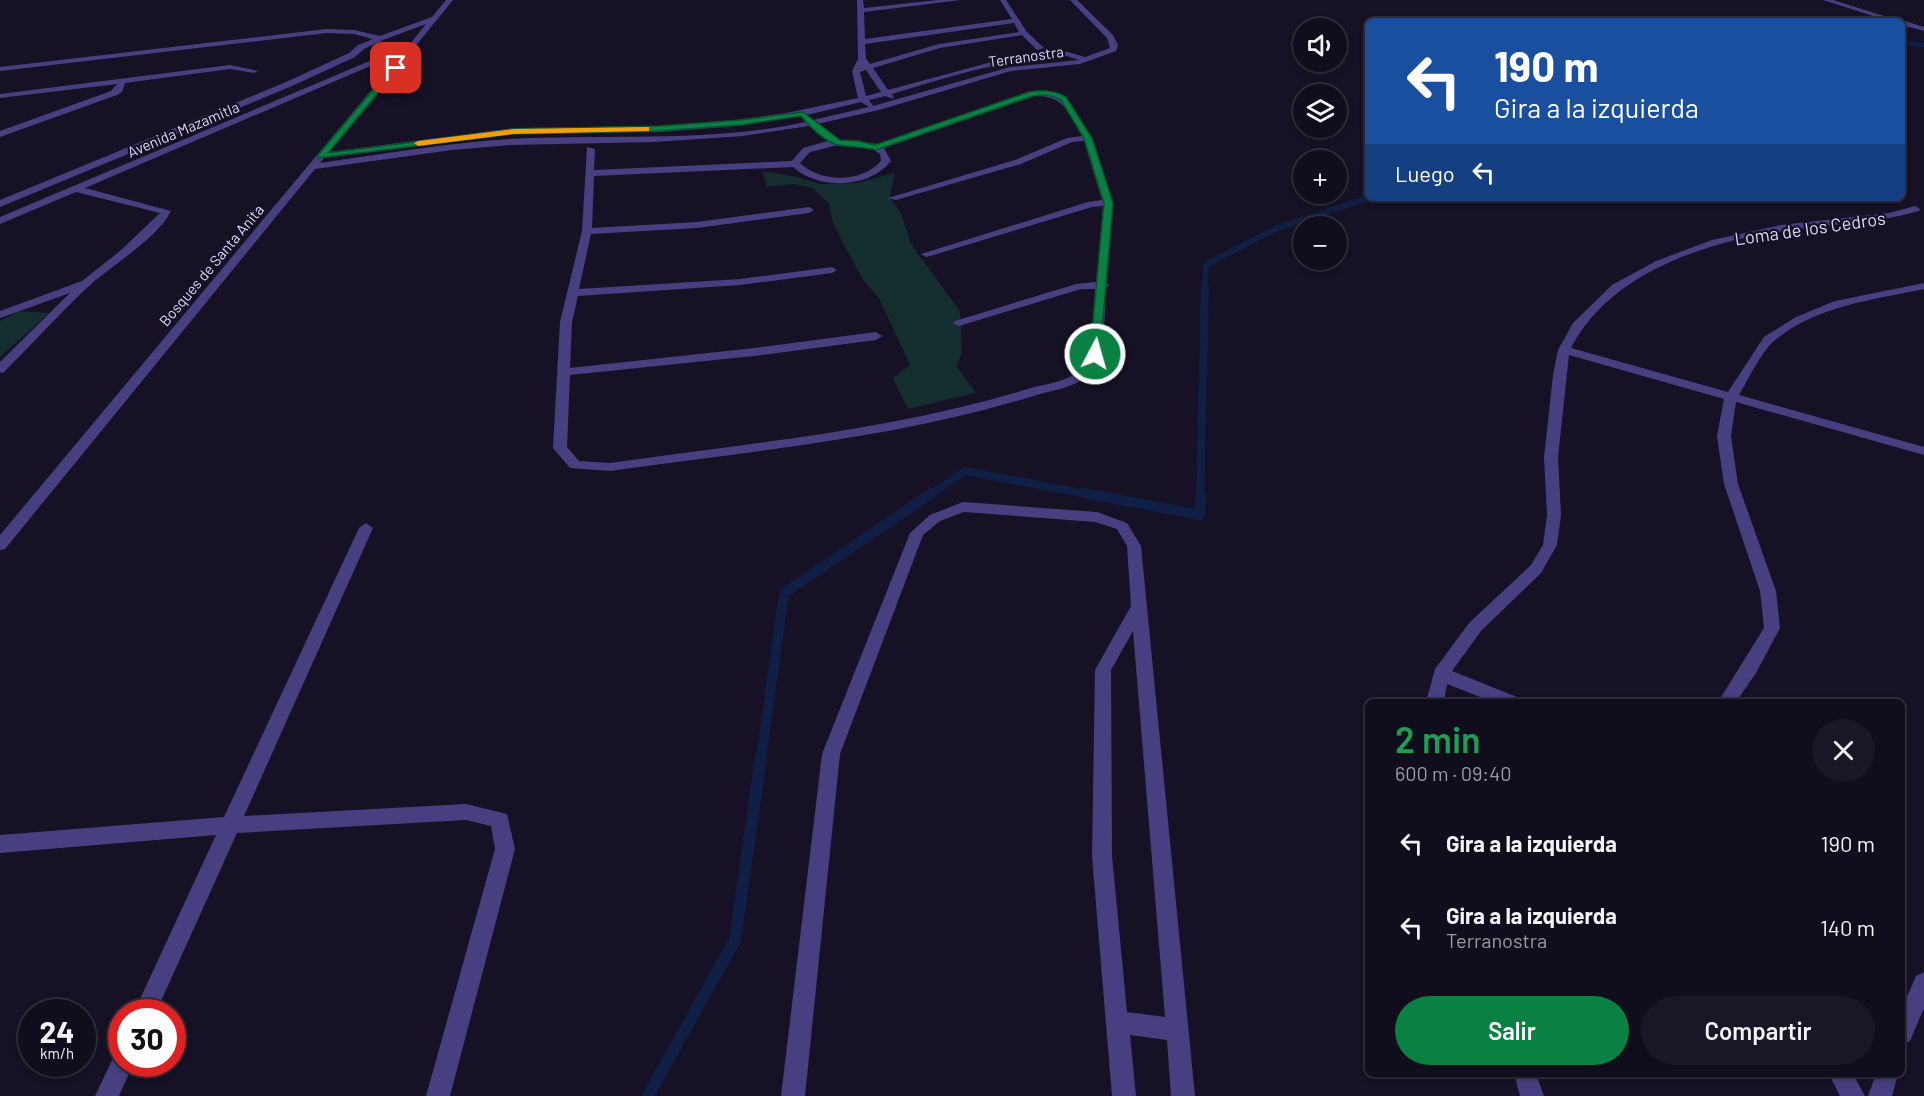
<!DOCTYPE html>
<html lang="es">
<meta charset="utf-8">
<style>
:root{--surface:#100d1c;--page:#191625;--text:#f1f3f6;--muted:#9c9ca3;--line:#302d3b;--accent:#0b8043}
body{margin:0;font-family:Barlow,sans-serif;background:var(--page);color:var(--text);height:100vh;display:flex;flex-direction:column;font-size:22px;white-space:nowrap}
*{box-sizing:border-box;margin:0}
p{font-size:20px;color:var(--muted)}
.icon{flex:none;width:33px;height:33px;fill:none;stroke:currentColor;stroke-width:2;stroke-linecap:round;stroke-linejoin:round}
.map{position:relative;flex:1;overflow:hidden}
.sheet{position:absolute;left:1365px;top:699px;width:540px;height:378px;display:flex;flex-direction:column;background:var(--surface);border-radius:9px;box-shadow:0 3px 9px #0003,0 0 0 2px var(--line)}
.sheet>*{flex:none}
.hud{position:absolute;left:1365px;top:18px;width:540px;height:183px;border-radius:9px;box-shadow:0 3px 9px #0003,0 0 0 2px var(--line);background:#1a4fa0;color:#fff;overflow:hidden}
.fabs{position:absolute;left:1293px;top:18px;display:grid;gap:12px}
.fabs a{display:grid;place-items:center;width:54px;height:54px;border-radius:50%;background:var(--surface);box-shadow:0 3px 9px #0003,0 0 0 2px var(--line);font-size:30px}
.speed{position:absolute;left:18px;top:999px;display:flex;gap:12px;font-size:30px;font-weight:700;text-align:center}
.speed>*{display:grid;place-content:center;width:78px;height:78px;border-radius:50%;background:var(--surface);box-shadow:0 3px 9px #0003,0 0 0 2px var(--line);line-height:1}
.speed small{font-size:15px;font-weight:400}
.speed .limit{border:9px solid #d22;background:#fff;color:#111}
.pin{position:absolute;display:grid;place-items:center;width:51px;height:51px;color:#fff;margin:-26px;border-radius:12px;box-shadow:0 3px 9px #0006}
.me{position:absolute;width:66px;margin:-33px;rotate:6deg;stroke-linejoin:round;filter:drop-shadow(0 0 4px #0008)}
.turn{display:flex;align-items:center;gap:21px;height:126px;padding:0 30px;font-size:27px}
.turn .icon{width:78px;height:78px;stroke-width:2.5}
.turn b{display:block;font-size:42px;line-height:51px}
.then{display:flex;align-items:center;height:57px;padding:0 30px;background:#0003;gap:12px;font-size:22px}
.round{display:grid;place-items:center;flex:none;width:63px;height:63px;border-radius:32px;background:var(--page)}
.headline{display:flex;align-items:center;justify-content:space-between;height:102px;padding:0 30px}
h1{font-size:36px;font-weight:600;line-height:45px;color:#1e9e55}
.button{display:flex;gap:12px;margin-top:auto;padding:12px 30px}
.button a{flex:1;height:69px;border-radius:36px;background:var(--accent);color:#fff;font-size:24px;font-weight:600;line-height:69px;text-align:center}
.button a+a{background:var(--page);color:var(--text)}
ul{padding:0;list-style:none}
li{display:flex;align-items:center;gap:18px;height:84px;padding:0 30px}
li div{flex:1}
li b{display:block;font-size:22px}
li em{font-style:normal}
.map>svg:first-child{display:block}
.green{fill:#142d2f}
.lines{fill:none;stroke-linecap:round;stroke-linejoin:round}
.stream-far4{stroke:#101f45;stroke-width:4.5}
.stream-far3{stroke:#101f45;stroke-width:6}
.stream-far2{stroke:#101f45;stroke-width:8}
.stream-far1{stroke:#101f45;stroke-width:10}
.stream{stroke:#101f45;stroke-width:12}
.minor{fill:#483f81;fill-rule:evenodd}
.route{fill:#0b8043;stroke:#07532c;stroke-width:1.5}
.slow{fill:#f59e0b}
.labels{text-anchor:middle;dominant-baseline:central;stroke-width:4.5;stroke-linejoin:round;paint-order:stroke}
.far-street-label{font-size:15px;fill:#dfd8fc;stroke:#161125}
.street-label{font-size:18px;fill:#dfd8fc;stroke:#161125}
</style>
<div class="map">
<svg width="1924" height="1096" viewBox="0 0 1924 1096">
<rect width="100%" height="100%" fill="#161125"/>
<g class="green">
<polygon points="762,171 797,177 820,184 857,183 895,173 890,197 901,214 911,244 960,311 962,352 957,367 976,393 908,409 893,378 910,365 879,298 863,280 842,241 833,223 829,204 813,188 794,184 767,187"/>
<polygon points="19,311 49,313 0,357 0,321"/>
</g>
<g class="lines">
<polyline class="stream-far4" points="1902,43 1924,45"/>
<polyline class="stream-far3" points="1205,288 1206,265 1275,229 1368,198"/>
<g class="stream-far2">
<polyline points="930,495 965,471 1092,495"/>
<polyline points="1200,495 1205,287"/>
</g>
<g class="stream-far1">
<polyline points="1084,493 1200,515 1201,493"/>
<polyline points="761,759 784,593 932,493"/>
</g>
<polyline class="stream" points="648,1096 735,940 761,757"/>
<g class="minor">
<path d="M446 0H453L329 152 514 128 659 126 735 120 786 113 858 98 852 71 858 59 857 0H863L864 8 938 0H961L864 12 865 39 1012 19 1000 0H1006L1027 32 1044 48 1037 50 1022 35 940 48 873 68 888 90 1010 57 1042 52H1068L1085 57 1110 48 1107 38 1070 0H1077L1113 35 1118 45 1116 51 1080 64 1011 71 879 110 817 124 840 140 878 144 1029 92 1050 91 1066 97 1092 138 1113 203 1107 283 1109 285 1106 288C1104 310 1107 359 1089 375 1074 388 1049 391 1030 397 894 439 750 451 610 471L570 468 553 448 560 322 582 231 587 147 595 149 594 170 792 161 803 148 828 141 809 126 743 136 654 142 511 145 452 150 315 169 5 549 0 550V535L403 52 85 188 171 211C158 238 112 265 89 286 60 313 33 343 4 372L0 373V362L70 293 0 318V311L82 281 120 251 160 213 76 192 0 224V217L410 44 426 24 383 40 364 49 355 57 292 86 0 207V200L286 82 349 53 358 45 373 39 354 34 327 33 0 71V67L327 29 354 30 380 36 432 17ZM1014 23 1019 32 939 44 870 64 866 59 865 44ZM1067 56 1079 60 1010 67 873 106 869 100 885 96 894 99 892 94C949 77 1007 58 1067 56ZM866 70 881 92 866 96 860 72ZM1033 96C1065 95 1067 112 1082 136L1067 138 1015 160 888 198 896 200 1021 164 1072 142 1084 141 1102 200 1088 202 921 254 926 257 930 256 1092 207 1103 206 1096 282 1076 284 955 321 953 323 959 326 1081 289H1095C1093 309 1095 353 1081 368 1071 381 1046 384 1031 388 895 430 751 443 610 463L579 461 567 447 570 375 754 356 876 340 882 336 876 332 754 348 570 368 572 322 578 296 740 285 832 273 837 270 832 267 740 279 579 289 591 234 697 228 809 213 814 210 809 207 697 222 592 228 594 176 793 167C818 190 869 189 891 161L884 148ZM861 102 869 107 813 120 807 116 803 119 805 122C712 143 605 134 510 139 446 143 383 154 320 163L324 158 514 134 659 132 735 126 811 114ZM838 145 871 148 880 154 881 161C862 183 821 183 800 163L810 152Z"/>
<polygon points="1823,0 1833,0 1900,21 1889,21"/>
<polygon points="1901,21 1905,21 1924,27 1924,31 1902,25"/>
<polygon points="230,65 258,71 254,73 230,69 125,83 122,92 117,95 0,137 0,131 111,91 117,84 0,98 0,94"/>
<path d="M1915 206 1920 209 1919 211C1874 224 1828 224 1783 231 1704 242 1609 274 1571 348L1728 392 1764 337 1796 317 1835 301 1924 283V289C1873 300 1815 306 1774 341 1761 352 1748 380 1739 395L1924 447V455L1736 402 1731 436 1738 484 1776 591 1780 628 1756 673 1736 702H1718L1764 628 1760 591 1724 484 1717 436 1724 399 1569 355 1558 457 1561 515 1557 545 1541 573 1481 631 1452 671 1517 697 1520 702H1493L1447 684 1444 702H1426L1435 669 1469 623 1531 565 1543 545 1547 515 1544 457 1553 375 1558 350 1573 323 1612 285 1656 261 1712 240 1781 225 1889 213Z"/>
<path d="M963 502 1097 512 1127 523 1141 546 1195 1096H1171L1167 1040 1130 1035 1136 1096H1112L1092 856 1095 670 1131 606 1127 546 1117 529 1095 522 964 512 940 521 923 535 840 754 805 1096H781L822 754 910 533 930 515ZM1133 631 1165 1017 1127 1012 1112 856 1111 670Z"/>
<polygon points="366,523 373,528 244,816 466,804 507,814 515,849 450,1096 426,1096 495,849 491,826 466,820 237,833 156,1012 134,1012 216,835 0,853 0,835 224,817 359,528"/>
<polygon points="1924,972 1924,1008 1910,1041 1902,1044 1902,1008 1916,976"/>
<polygon points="122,1053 122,1064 133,1064 119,1096 95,1096 114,1056"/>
<polygon points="1514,1074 1536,1074 1544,1096 1520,1096"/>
<polygon points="1829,1074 1853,1074 1865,1096 1840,1096"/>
<polygon points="1876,1074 1898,1074 1892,1096 1868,1096"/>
</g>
</g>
<path class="route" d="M393 66 399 68 328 153 513 129 659 126 741 120 803 112 840 140 858 141 875 145 1029 92C1043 90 1054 90 1066 97L1092 138 1113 203 1100 354 1095 357 1090 354 1104 203 1084 138 1061 100C1051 94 1044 95 1033 96L876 150C863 147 851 147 838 145 825 142 809 126 801 116L741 125 659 131 513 134 318 158V155Z"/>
<polygon class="slow" points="647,127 649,127 649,131 513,134 418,146 414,143 418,141 513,129"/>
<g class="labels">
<g class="far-street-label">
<text transform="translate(1026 56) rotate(-8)">Terranostra</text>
<text transform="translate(183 129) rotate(-23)">Avenida Mazamitla</text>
<text transform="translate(211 265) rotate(-50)">Bosques de Santa Anita</text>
</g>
<g class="street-label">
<text transform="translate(1810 228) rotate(-8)">Loma de los Cedros</text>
</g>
</g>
</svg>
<div class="fabs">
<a><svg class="icon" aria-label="sound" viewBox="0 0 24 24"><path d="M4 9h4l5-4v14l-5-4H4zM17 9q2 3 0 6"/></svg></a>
<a><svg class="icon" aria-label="layers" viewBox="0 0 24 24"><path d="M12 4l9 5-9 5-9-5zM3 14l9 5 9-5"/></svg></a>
<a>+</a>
<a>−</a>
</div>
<div class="speed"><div>24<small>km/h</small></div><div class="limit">30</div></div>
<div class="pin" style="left:396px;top:68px;background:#d93025"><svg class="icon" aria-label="arrive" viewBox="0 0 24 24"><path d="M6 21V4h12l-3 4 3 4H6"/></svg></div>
<svg class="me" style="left:1095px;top:354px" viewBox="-20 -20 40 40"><circle r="17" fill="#0b8043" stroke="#fff" stroke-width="3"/><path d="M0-11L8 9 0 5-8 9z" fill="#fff"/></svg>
<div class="hud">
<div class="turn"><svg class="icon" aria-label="left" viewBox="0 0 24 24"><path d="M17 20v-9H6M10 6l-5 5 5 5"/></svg><div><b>190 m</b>Gira a la izquierda</div></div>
<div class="then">Luego<svg class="icon" aria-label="left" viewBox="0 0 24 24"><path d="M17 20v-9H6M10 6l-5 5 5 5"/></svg></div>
</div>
<section class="sheet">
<div class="headline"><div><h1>2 min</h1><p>600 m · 09:40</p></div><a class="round"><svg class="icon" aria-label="close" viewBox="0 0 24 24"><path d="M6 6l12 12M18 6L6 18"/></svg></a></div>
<ul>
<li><svg class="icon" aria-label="left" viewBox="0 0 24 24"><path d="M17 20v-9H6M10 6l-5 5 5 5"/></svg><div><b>Gira a la izquierda</b></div><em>190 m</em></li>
<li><svg class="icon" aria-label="left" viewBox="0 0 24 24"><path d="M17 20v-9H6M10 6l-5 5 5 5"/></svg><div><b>Gira a la izquierda</b><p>Terranostra</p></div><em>140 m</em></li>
</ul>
<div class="button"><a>Salir</a><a>Compartir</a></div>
</section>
</div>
